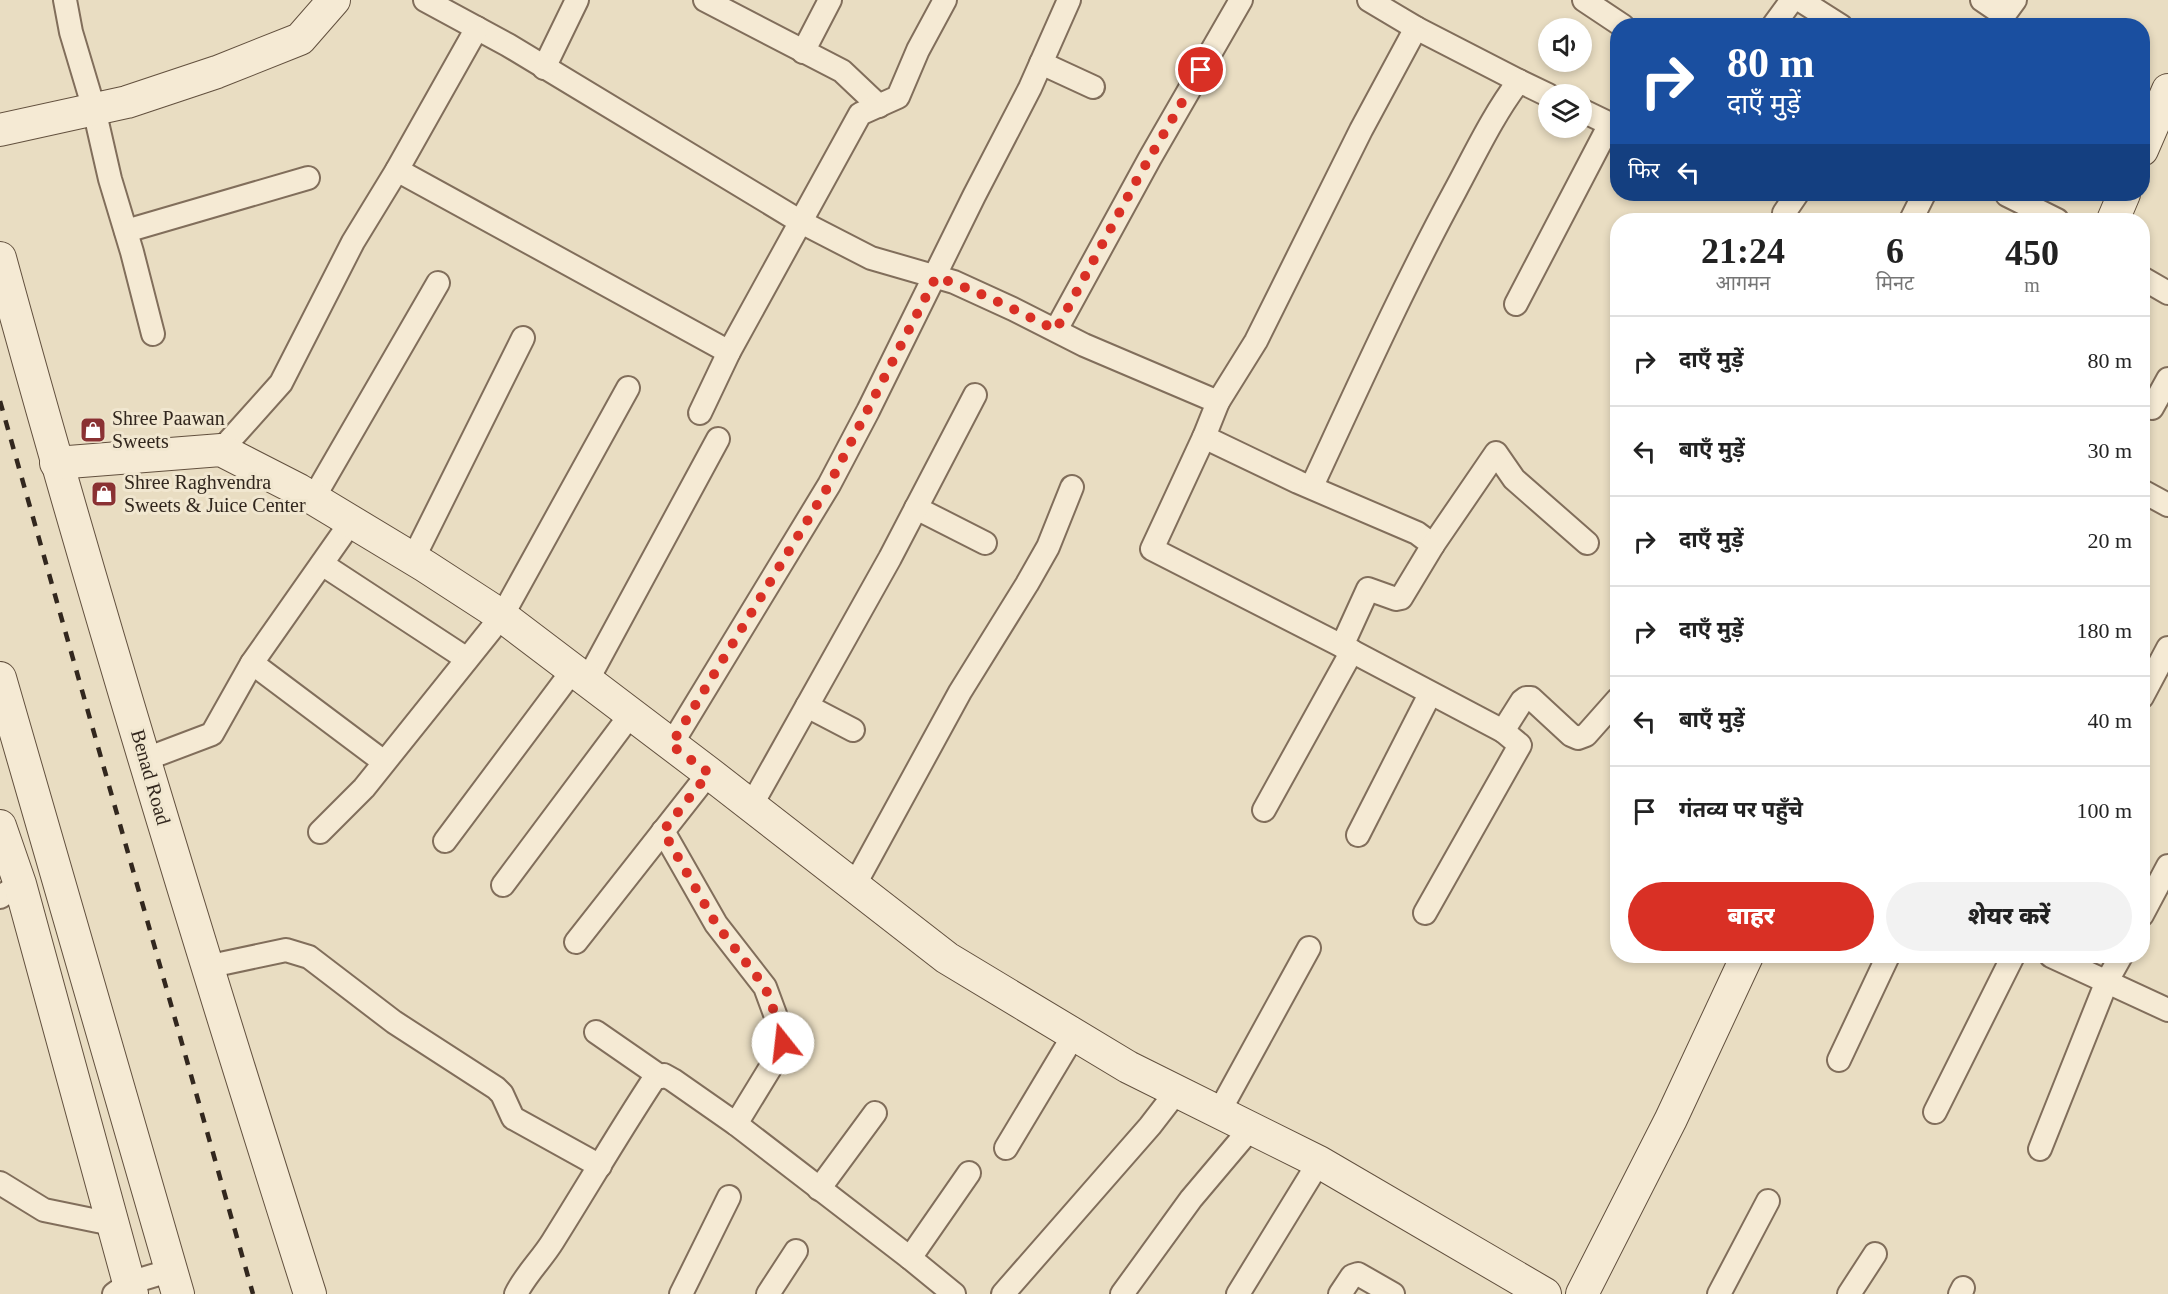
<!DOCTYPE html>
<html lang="hi">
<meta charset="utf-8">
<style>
:root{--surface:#fff;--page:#f2f2f2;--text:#222;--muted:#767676;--line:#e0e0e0;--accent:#d93025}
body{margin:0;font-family:"Times New Roman","Noto Sans Devanagari",serif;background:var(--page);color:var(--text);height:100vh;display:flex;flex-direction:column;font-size:22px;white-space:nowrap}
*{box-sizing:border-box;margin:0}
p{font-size:20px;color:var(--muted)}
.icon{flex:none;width:33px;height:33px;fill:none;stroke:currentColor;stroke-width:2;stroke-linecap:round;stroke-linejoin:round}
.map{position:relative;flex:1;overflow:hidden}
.details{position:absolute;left:1610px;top:213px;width:540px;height:750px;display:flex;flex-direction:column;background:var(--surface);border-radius:24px;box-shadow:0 3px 9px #0003}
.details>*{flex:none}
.guide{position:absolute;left:1610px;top:18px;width:540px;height:183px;border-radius:24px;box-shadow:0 3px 9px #0003;background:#1a4fa0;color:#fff;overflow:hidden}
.tools{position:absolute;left:1538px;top:18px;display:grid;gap:12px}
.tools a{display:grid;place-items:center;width:54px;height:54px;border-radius:50%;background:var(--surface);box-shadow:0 3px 9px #0003;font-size:30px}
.pin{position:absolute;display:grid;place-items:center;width:51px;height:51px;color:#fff;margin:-26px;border:3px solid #fff;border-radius:50%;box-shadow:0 2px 6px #0007}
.me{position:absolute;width:66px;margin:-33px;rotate:344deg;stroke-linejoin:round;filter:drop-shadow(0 0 4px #0008)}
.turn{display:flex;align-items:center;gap:21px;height:126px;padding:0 18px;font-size:27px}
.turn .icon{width:78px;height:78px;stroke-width:2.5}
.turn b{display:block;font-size:42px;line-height:51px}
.then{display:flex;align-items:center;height:57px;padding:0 18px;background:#0003;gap:12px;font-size:22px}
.eta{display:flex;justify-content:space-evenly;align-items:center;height:102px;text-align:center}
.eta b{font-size:36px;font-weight:800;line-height:42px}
.cta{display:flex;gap:12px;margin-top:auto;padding:12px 18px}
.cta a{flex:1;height:69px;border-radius:36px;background:var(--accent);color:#fff;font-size:24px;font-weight:800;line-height:69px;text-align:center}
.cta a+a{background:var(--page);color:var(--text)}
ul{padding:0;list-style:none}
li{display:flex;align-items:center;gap:18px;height:90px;padding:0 18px;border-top:2px solid var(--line)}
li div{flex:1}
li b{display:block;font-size:22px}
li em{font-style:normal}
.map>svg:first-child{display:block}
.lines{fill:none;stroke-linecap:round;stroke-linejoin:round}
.street-casing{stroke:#816e5b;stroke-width:26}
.secondary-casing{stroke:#62503e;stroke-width:34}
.street{stroke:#f5ead4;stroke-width:22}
.secondary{stroke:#f5ead4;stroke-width:32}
.rail{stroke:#32271e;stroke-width:4.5;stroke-dasharray:10 10;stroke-linecap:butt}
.route{stroke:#d93025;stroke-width:10;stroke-dasharray:0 18}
.labels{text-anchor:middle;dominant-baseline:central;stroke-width:6;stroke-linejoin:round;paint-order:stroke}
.poi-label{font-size:20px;fill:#32271e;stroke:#f1e7d0;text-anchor:start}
.street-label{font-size:20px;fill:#32271e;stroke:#f1e7d0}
</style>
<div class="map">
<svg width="2168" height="1294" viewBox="0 0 2168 1294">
<rect width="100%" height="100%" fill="#e9ddc2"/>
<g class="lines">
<g class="street-casing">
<g id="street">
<polyline points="65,0 71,32 94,109 110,179 132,252 153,334"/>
<polyline points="425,0 508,45 801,222 871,258 954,282 1013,309 1084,345 1218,402 1204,437 1298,482 1417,533 1433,545 1401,598 1396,599 1368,589 1342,646 1503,731 1522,701 1526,698 1531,698 1571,735 1578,738 1586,735 1617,700"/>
<polyline points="705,0 842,71 879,106"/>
<polyline points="1369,0 1416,28"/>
<polyline points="1584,0 1623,26"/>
<polyline points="1800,0 1841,26"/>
<polyline points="1982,0 2004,15 2015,0"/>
<polyline points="1773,26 1792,0"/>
<polyline points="803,52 830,0"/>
<polyline points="1041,63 1093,87"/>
<polyline points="544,68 577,0"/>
<polyline points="397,170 729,352 860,114 898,97 918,50 945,0"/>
<polyline points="2007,195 2057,220"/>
<polyline points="1784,213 1797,194"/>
<polyline points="1911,220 1924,194"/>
<polyline points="126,231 308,178"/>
<polyline points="2142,278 2168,293"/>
<polyline points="1516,304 1610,124 1581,110"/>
<polyline points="1056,330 1150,158 1241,0"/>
<polyline points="1218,402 1256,341 1361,130 1416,28 1519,81"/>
<polyline points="2152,408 2168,379"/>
<polyline points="700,413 729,352"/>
<polyline points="1204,437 1152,549 1342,646"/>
<polyline points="221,450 281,383 353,242 397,170 477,28"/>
<path d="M1312 486C1358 387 1403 287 1455 191 1475 154 1493 115 1519 81L1548 95"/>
<polyline points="2142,491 2168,505"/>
<polyline points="313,499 438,283"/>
<polyline points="916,508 985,543"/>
<polyline points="1433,545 1496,453 1514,479 1587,543"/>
<polyline points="413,559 523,338"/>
<polyline points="322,564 467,659"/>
<polyline points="252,663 384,762"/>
<polyline points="587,681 718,439"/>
<polyline points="2142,697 2168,648"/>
<polyline points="807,706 853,730"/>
<polyline points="671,745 829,485 868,411 974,196 1030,88 1069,0"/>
<polyline points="146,759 212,734 252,663 351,522"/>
<polyline points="751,806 890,558 975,395"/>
<polyline points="1264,810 1352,651"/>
<polyline points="663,831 716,924 765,987 782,1033 783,1043 780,1052 736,1124"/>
<polyline points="320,832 364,788 502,616 628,388"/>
<polyline points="1358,835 1430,694"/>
<polyline points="445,841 573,670"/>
<polyline points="503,885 631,714"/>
<polyline points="854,886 960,692 1027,584 1048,547 1072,487"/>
<polyline points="0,897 20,884"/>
<polyline points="1425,913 1520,745 1503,731"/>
<polyline points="2142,915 2168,866"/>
<polyline points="576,942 709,773"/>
<polyline points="2051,956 2168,1010"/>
<polyline points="206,967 286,950 309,957 394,1022 496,1088 502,1094 513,1118 600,1166"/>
<polyline points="596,1032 661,1077"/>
<polyline points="1839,1060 1888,956"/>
<polyline points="1219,1112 1309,948"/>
<polyline points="1935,1112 2013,956"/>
<polyline points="1006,1148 1075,1033"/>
<polyline points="2040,1149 2107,981 2121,956"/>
<polyline points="0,1183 44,1210 112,1224"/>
<polyline points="819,1189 875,1113"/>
<polyline points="910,1258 969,1173"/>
<polyline points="114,1294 129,1283 172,1270"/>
<path d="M516 1294C525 1275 542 1259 553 1241 587 1187 619 1132 654 1079L664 1075 673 1080 736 1124 910 1258 954 1294"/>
<polyline points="681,1294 729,1197"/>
<polyline points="768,1294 796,1251"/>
<polyline points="1003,1294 1150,1126 1177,1091"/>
<polyline points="1122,1294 1191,1199 1251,1128"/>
<polyline points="1238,1294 1319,1162"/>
<polyline points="1340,1294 1352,1276 1358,1274 1393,1294"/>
<polyline points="1719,1294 1768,1201"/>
<polyline points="1849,1294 1875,1254"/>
<polyline points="1960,1294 1963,1288"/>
</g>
</g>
<g class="secondary-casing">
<g id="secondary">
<polyline points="0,130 127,102 217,72 300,39 334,0"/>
<polyline points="2142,150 2168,90"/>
<polyline points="2113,220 2124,194"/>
<path d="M0 258C95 606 201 951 310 1294"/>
<polyline points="56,463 221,450 299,490 425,566 502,616 709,773 947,958 1128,1067 1319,1162 1545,1294"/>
<polyline points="0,678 178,1294"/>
<polyline points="0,826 20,884 132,1294"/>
<polyline points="1582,1294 1671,1119 1747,956"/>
</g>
</g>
<use href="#street" class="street"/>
<use href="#secondary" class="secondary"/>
<polyline class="rail" points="0,401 253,1294"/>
</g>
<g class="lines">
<path class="route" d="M783 1043 782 1033 765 987 716 924 663 831 709 773 671 745 829 485 936 277C977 290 1017 311 1056 330L1139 176 1201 70"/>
</g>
<defs>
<g id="shop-square" transform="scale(1.35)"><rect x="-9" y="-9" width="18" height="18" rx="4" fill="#8a3133" stroke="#f1e7d0"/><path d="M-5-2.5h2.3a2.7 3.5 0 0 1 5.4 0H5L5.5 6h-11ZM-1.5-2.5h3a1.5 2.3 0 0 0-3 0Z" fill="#fff"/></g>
</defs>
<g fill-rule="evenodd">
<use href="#shop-square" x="93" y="430"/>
<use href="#shop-square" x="104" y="494"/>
</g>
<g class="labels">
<g class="poi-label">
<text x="112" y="418">Shree Paawan<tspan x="112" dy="23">Sweets</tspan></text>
<text x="124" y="482">Shree Raghvendra<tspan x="124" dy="23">Sweets &amp; Juice Center</tspan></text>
</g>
<g class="street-label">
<text transform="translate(151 777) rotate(74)">Benad Road</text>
</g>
</g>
</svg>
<div class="tools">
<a><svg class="icon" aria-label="sound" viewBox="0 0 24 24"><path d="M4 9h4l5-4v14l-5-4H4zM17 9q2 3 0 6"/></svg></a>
<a><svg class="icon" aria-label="layers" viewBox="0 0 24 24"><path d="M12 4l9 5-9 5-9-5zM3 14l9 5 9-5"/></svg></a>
</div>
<div class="pin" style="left:1201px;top:70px;background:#d93025"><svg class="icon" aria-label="arrive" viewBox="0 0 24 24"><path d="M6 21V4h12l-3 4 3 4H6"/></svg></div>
<svg class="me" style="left:783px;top:1043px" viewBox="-20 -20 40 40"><circle r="19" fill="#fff"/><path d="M0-13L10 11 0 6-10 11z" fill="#d93025"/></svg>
<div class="guide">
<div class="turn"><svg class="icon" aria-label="right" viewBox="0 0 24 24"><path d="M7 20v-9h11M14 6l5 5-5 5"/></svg><div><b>80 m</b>दाएँ मुड़ें</div></div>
<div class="then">फिर<svg class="icon" aria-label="left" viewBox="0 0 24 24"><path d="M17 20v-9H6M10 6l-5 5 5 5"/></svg></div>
</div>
<section class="details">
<div class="eta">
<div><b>21:24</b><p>आगमन</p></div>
<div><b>6</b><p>मिनट</p></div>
<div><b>450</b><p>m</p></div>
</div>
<ul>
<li><svg class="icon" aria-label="right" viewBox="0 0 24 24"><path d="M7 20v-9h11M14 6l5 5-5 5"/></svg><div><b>दाएँ मुड़ें</b></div><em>80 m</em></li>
<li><svg class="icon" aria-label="left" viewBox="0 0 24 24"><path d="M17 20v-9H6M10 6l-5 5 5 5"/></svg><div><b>बाएँ मुड़ें</b></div><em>30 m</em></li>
<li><svg class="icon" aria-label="right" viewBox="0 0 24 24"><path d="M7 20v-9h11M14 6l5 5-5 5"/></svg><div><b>दाएँ मुड़ें</b></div><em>20 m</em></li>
<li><svg class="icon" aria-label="right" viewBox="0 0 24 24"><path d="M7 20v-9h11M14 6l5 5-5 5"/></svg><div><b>दाएँ मुड़ें</b></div><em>180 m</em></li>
<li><svg class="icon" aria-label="left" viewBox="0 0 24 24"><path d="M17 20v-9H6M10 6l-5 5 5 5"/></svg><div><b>बाएँ मुड़ें</b></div><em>40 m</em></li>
<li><svg class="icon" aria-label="arrive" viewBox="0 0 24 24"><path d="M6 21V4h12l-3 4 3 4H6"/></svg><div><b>गंतव्य पर पहुँचे</b></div><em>100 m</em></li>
</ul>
<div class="cta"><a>बाहर</a><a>शेयर करें</a></div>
</section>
</div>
